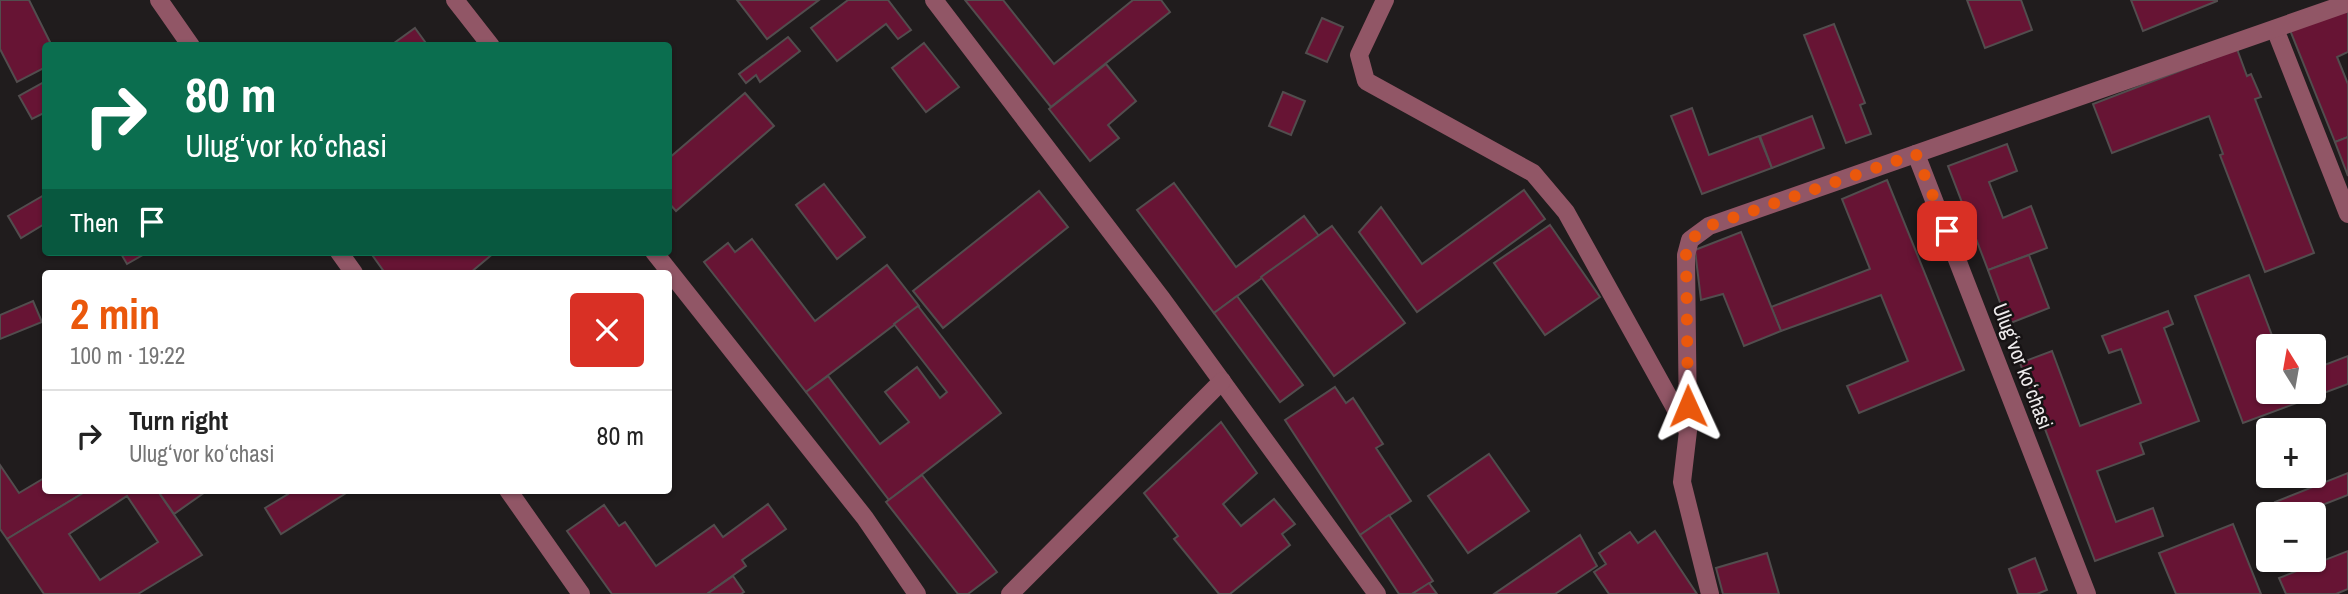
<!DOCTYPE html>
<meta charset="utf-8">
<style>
:root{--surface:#fff;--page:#f2f2f2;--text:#222;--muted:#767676;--line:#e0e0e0;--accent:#ea580c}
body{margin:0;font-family:"Archivo Narrow",sans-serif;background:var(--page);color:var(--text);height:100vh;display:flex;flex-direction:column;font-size:26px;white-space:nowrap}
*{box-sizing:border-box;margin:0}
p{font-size:23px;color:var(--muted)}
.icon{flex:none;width:38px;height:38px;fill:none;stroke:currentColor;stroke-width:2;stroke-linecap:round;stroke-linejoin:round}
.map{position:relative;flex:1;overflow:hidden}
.sheet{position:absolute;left:42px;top:270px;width:630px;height:224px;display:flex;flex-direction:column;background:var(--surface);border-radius:7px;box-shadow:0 2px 5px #0004}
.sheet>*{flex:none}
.top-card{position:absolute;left:42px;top:42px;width:630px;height:214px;border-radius:7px;box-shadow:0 2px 5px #0004;background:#0b6e4f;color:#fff;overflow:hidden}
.needle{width:46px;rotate:349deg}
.controls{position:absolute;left:2256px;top:334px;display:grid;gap:14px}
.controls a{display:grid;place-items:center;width:70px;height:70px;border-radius:7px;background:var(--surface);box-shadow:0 2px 5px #0004;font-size:35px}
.pin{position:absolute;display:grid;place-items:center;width:60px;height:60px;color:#fff;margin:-30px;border-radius:14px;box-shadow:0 4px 10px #0006}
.me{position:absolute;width:77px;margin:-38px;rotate:359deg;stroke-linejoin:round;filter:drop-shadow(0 0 5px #0008)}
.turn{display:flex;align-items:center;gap:24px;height:147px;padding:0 28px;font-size:32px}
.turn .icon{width:91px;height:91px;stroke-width:2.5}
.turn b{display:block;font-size:49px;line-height:60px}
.then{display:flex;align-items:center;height:66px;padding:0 28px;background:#0003;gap:14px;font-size:26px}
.round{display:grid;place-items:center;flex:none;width:74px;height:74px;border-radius:7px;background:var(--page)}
.head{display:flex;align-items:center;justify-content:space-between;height:119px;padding:0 28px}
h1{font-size:42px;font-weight:700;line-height:52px;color:var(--accent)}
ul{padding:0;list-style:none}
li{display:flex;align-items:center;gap:21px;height:91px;padding:0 28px;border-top:2px solid var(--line)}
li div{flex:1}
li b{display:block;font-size:26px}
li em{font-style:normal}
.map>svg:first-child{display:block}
.building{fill:#671434;stroke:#524d4e;stroke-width:2;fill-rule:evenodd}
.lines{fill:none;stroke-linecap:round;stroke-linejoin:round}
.minor{stroke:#915666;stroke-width:18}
.route{stroke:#ea580c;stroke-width:12;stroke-dasharray:0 21.6}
.labels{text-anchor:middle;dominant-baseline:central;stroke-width:5;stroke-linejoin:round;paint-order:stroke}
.street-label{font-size:21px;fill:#edeaeb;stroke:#171314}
</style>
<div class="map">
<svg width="2348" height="594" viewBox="0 0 2348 594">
<rect width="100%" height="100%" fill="#201c1d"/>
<g class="building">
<polygon points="0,0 29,0 52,46 46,46 46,67 17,82 0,49"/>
<polygon points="737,0 819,0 767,39"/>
<polygon points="848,0 888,0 911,30 898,39 886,24 837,61 811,28"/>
<polygon points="965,0 1003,0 1054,64 1133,0 1161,0 1170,12 1051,107"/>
<polygon points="1967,0 2021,0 2032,30 1985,48"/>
<polygon points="2131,0 2217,0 2217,1 2143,31"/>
<polygon points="2348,7 2348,52 2337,57 2348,84 2348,137 2335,142 2290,30"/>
<polygon points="1322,18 1343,27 1327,62 1306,53"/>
<polygon points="1834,24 1865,103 1860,105 1871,134 1846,143 1804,35"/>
<polygon points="415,28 428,46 390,46"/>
<polygon points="788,37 800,51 760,82 756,75 746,83 739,74"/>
<polygon points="924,43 959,87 926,112 892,68"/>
<polygon points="2237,49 2247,76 2251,74 2261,97 2255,99 2314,253 2265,272 2220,155 2223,154 2209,116 2112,153 2093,104"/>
<polygon points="1106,64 1136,101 1108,125 1119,138 1090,161 1049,109"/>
<polygon points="46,81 46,112 32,119 19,96"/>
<polygon points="1283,92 1305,101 1291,135 1269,126"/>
<polygon points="745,93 774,126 676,211 668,202 668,159"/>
<polygon points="1692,108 1709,155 1759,136 1772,168 1702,194 1671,116"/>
<polygon points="1812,116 1824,148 1772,168 1760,136"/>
<polygon points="2348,137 2348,176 2335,142"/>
<polygon points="2007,144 2017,171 1989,182 2003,218 2031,206 2047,248 1988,270 1948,166"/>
<polygon points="1887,180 1964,370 1859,413 1847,386 1908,361 1881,295 1781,331 1771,307 1870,269 1842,199"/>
<polygon points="1174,183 1236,267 1304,216 1319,236 1214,313 1137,210"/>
<polygon points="824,184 865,237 837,259 796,205"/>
<polygon points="1524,190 1545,219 1417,312 1359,232 1381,207 1422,264"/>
<polygon points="1039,191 1068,227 943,328 913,291"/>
<polygon points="46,194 46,223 21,238 8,216"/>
<polygon points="1550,225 1600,297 1545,335 1494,263"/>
<polygon points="1332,226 1405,323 1334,376 1261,277"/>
<polygon points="1741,232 1781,331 1744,346 1723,294 1701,300 1695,250"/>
<polygon points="752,239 815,321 887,265 919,306 806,392 704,262 728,243 735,252"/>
<polygon points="120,252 148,252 127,264"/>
<polygon points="370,252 495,252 470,273 385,273"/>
<polygon points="2029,255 2049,308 2008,324 1988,270"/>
<polygon points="2249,275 2276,346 2268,346 2268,392 2314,392 2314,369 2348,356 2348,384 2243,423 2195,296"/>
<polygon points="1237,296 1303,385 1280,402 1214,313"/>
<polygon points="33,301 42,322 0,339 0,315"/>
<polygon points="918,306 1001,413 889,500 806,392 828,376 880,444 909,422 885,392 917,367 940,398 947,392 894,324"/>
<polygon points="2168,311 2173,324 2164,328 2199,421 2140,443 2144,454 2097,471 2116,522 2153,508 2163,536 2095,561 2020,363 2052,351 2080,426 2141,403 2121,349 2109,353 2102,336"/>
<polygon points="1335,387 1346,403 1353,398 1383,444 1376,448 1411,501 1360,535 1285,420"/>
<polygon points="1221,422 1257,473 1223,504 1241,526 1274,499 1295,524 1282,534 1290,545 1230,594 1219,594 1174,539 1178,536 1144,493"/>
<polygon points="1489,454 1529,511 1468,553 1428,496"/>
<polygon points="0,465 19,493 46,477 46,490 88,490 7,539 0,529"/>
<polygon points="2348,473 2348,495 2299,514 2280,514 2275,502"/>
<polygon points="922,475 997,572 968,594 958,594 886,502"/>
<path d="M88 490H157L202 555 138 594H44L7 539ZM127 496 158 542 100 580 69 534Z"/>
<polygon points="166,490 208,490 174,514 160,494"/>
<polygon points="286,490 351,490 281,534 265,508 288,494"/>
<polygon points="768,504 786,529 742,560 746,566 707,594 612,594 567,531 604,505 619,526 625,522 656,566 714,525 723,537"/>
<polygon points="1389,515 1433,581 1412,594 1399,594 1360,535"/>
<polygon points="2233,524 2261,594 2176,594 2159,553"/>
<polygon points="1655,531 1697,594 1609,594 1594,572 1606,564 1599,553 1630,532 1638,543"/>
<polygon points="1580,535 1597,566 1555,594 1494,594"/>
<polygon points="2348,551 2348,589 2336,594 2286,594 2279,578"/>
<polygon points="1767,553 1779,594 1723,594 1716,568"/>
<polygon points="2035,558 2047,590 2037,594 2018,594 2009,569"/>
<polygon points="733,576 744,592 741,594 707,594"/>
<polygon points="1429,583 1437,594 1412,594"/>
</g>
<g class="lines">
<g class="minor">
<polyline points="159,0 191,46"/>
<polyline points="455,0 491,46"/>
<polyline points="934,0 1162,299 1377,594"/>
<polyline points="1385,0 1359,55 1366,81 1533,173 1566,212 1686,428"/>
<polyline points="2275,29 2348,214"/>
<polyline points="1916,154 2087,594"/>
<polyline points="339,252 354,273"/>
<polyline points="654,252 865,518 917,594"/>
<polyline points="508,490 581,594"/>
<polyline points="1010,594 1222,381"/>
<polyline points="1710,594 1682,482 1688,431 1686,255 1690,240 1709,226 2348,3"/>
</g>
</g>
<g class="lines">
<polyline class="route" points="1688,406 1686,254 1690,240 1709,226 1916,154 1947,231"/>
</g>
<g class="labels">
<g class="street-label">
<text transform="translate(2023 366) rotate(69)">Ulugʻvor koʻchasi</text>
</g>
</g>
</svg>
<div class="controls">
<a><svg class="needle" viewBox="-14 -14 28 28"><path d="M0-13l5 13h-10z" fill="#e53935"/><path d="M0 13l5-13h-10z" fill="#767676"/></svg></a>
<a>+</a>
<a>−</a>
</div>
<div class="pin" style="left:1947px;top:231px;background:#d93025"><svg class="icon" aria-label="arrive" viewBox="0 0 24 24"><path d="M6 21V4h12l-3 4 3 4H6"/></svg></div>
<svg class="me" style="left:1688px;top:406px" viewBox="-20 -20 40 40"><path d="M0-17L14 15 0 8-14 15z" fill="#ea580c" stroke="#fff" stroke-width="4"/></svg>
<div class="top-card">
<div class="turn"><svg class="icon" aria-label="right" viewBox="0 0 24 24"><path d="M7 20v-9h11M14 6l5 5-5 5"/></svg><div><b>80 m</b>Ulugʻvor koʻchasi</div></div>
<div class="then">Then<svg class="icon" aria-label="arrive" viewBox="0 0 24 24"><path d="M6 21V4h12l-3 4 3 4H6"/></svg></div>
</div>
<section class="sheet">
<div class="head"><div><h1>2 min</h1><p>100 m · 19:22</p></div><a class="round" style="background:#d93025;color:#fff"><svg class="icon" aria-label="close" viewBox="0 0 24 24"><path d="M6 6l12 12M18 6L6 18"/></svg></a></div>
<ul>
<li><svg class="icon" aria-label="right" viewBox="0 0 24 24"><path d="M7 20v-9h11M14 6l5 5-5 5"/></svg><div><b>Turn right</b><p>Ulugʻvor koʻchasi</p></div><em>80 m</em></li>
</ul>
</section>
</div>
